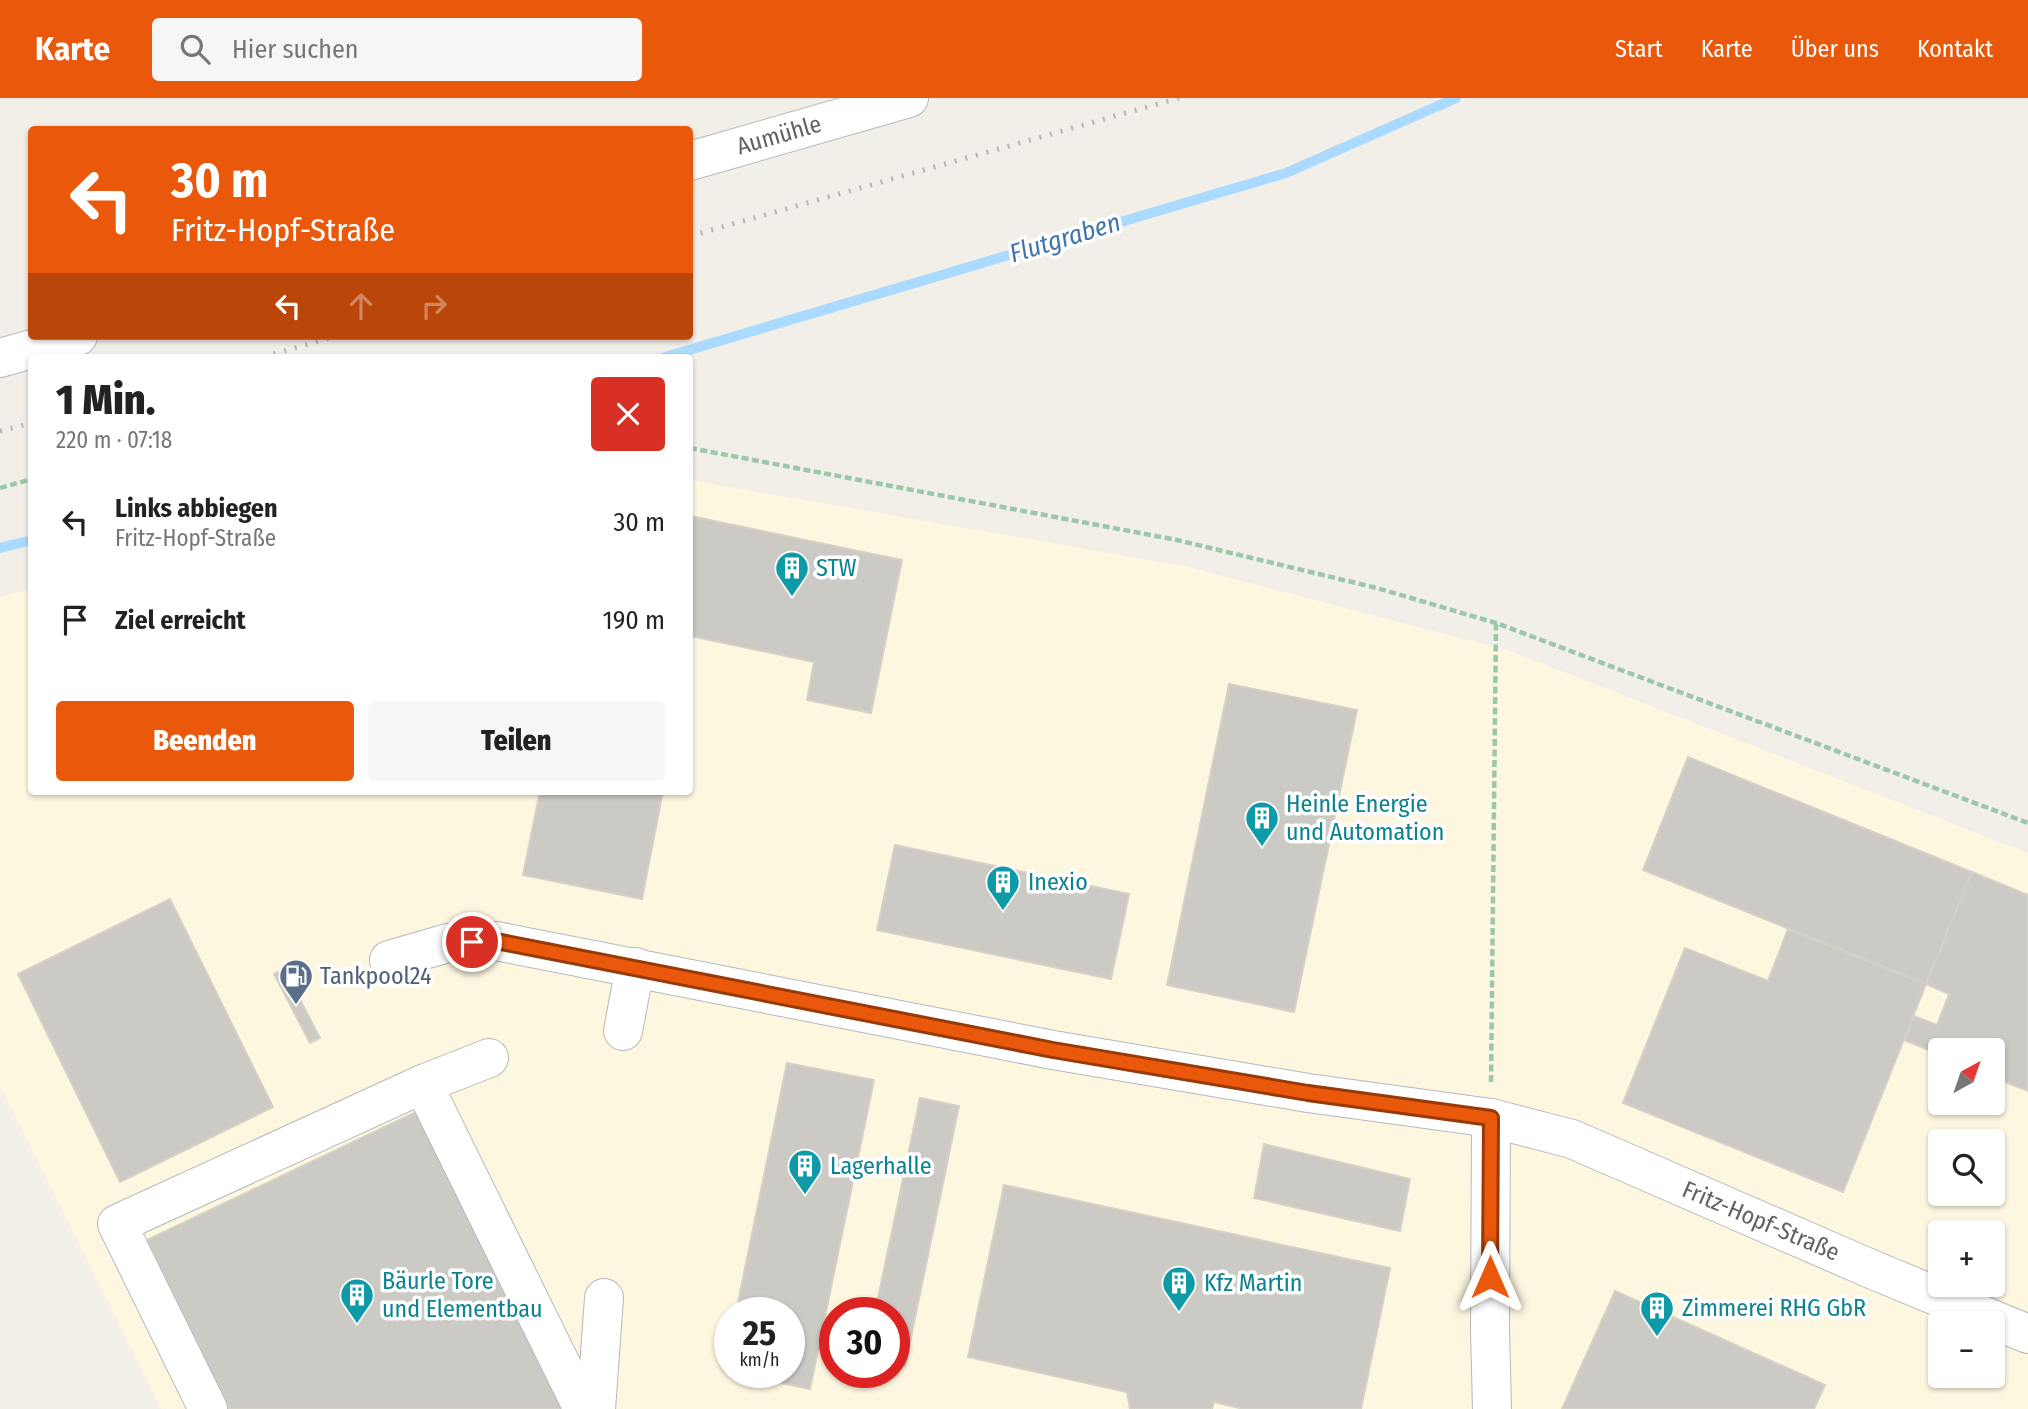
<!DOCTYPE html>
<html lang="de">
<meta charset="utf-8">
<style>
:root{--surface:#fff;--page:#f6f6f6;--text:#222;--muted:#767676;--accent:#ea580c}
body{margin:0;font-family:"Fira Sans Condensed",sans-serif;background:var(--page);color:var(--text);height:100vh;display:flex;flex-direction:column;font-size:26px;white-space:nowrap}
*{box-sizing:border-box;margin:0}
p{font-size:23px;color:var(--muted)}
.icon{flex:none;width:38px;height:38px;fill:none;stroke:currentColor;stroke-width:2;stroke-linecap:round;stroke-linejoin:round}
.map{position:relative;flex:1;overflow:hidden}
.sheet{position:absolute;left:28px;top:256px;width:665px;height:441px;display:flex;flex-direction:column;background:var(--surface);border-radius:7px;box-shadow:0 2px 5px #0004}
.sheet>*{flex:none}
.hud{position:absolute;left:28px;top:28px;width:665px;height:214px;border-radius:7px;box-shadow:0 2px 5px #0004;background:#ea580c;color:#fff;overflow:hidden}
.needle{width:46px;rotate:40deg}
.tools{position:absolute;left:1928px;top:940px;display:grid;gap:14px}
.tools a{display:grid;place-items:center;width:77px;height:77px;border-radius:7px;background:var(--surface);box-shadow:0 2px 5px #0004;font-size:35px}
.speed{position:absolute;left:714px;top:1199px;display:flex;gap:14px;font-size:35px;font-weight:700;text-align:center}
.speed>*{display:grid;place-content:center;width:91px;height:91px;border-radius:50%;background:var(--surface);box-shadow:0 2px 5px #0004;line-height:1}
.speed small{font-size:18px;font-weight:400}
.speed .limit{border:10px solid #d22;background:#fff;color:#111}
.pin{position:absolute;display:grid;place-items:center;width:60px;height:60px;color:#fff;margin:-30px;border:4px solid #fff;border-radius:50%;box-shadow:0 2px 7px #0007}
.me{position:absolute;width:77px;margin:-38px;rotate:0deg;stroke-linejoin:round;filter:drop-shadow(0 0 5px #0008)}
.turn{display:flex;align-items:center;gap:24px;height:147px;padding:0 28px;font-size:32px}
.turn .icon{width:91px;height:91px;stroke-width:2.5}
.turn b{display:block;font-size:49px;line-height:60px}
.lanes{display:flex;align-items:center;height:66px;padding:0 28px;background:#0003;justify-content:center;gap:35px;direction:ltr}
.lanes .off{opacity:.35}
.round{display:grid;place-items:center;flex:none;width:74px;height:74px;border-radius:7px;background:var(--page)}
.summary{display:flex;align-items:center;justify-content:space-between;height:119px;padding:0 28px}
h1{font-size:42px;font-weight:800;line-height:52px}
.button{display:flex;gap:14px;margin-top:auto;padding:14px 28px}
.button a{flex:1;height:80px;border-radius:7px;background:var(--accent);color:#fff;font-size:28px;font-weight:800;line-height:80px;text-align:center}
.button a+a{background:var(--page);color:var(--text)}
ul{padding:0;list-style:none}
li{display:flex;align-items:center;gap:21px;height:98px;padding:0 28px}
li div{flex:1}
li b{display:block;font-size:26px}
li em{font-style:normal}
header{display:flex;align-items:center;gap:42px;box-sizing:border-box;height:98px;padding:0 35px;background:var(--accent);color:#fff}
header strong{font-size:33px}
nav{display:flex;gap:38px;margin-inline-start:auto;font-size:24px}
.search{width:490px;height:63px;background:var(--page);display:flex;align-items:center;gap:18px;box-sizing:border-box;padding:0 24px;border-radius:7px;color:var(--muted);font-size:26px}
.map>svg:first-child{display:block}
.commercial{fill:#fef7e0;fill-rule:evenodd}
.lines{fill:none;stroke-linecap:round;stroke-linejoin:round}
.stream{stroke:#aadaff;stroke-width:10}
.building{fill:#cccac5;stroke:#d6d1c6;stroke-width:2}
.minor-casing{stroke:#b5b8bc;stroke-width:40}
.path{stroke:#9cc7a9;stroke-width:4.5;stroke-dasharray:7 3.5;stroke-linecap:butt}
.minor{stroke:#fff;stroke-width:38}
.rail{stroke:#b6b7b8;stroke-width:5;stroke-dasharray:2 9;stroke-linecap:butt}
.route-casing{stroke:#983908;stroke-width:18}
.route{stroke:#ea580c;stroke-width:12}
.labels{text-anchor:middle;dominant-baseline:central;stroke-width:7;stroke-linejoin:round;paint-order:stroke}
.street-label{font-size:24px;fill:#5f6368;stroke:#fff}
.culture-label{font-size:24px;fill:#0d838f;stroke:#fff;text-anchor:start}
.service-label{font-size:24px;fill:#4e5e75;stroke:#fff;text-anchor:start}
.water-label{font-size:26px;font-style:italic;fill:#4174aa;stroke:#fff}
</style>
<header>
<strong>Karte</strong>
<div class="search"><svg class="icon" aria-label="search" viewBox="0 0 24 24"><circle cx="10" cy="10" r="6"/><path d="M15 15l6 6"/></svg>Hier suchen</div>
<nav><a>Start</a><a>Karte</a><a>Über uns</a><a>Kontakt</a></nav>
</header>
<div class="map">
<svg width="2028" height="1311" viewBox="0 0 2028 1311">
<rect width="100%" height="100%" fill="#f1efe8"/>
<path class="commercial" d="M690 382 1189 469 1510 553 2028 755V1311H161L0 988V499L31 491 32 693H690ZM1941 952H1993V1004H1941ZM1941 1043H1993V1096H1941ZM1941 1134H1993V1186H1941ZM730 1214H789V1274H730ZM835 1214H894V1274H835ZM1941 1225H1993V1278H1941Z"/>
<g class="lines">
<g class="stream">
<polyline points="665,259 1286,75 1456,0"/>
<polyline points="0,450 32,442"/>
</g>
</g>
<g class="building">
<polygon points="690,418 902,462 871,615 807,602 814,564 690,538"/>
<polygon points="1229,586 1357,612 1294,914 1167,887"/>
<polygon points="1688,659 1972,774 1926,886 1643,772"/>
<polygon points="540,693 663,693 642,801 523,777"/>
<polygon points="895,747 1129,796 1111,881 877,832"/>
<polygon points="1972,774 2028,797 2028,993 1993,979 1993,952 1941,952 1941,957 1904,942 1914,918 1937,927 1949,896 1926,886"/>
<polygon points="170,801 273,1009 120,1084 18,876"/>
<polygon points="1788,831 1926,886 1843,1094 1623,1005 1685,850 1768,883"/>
<polygon points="284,871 320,940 310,945 274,876"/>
<polygon points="787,965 874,982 810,1291 724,1273 730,1244 730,1274 789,1274 789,1214 736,1214"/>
<polygon points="920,1000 959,1008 905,1268 894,1265 894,1214 875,1214"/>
<polygon points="422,1011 567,1311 229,1311 147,1142"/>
<polygon points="1264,1046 1410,1081 1400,1133 1254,1100"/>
<polygon points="1004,1087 1390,1170 1361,1311 1244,1311 1214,1304 1212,1311 1130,1311 1127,1294 968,1259"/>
<polygon points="1615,1193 1825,1287 1814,1311 1562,1311"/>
</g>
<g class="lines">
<g class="minor-casing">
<g id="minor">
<polyline points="690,63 909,0"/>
<polyline points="0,260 78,238"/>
<polyline points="389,862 448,845 496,843 1053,952 1308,995 1491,1020 1572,1041 1871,1171 2028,1236"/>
<polyline points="623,933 635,869"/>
<polyline points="423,986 489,960"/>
<polyline points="1491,1020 1490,1232 1492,1311"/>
<polyline points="208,1311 117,1126 423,986 583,1311"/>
<polyline points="596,1311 604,1200"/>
</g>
</g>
<g class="path">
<polyline points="690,350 1177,442 1377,490 1496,525 2028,725"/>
<polyline points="0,390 32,381"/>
<polyline points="1491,984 1496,525"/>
</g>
<use href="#minor" class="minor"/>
<g class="rail">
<polyline points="690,138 1179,0"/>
<polyline points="263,259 337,238"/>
<polyline points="0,333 32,325"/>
</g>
</g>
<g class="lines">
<g class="route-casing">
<polyline id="route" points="472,844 496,843 1053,952 1308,995 1491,1020 1490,1179"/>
</g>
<use href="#route" class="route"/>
</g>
<defs>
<g id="building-pin" transform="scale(1.75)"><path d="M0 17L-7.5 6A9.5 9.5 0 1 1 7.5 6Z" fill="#0f9aa8" stroke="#fff"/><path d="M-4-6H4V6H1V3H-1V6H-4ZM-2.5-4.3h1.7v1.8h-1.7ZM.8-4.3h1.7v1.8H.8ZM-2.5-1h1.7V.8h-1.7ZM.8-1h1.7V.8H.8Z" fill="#fff"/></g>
<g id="fuel-pin" transform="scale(1.75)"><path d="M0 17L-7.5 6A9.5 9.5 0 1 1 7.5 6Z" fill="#5c6f8a" stroke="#fff"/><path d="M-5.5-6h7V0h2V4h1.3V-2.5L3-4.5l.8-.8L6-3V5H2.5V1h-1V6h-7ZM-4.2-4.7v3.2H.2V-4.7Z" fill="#fff"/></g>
</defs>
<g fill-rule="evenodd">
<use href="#building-pin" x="792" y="470"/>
<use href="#building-pin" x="1262" y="720"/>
<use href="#building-pin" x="1003" y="784"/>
<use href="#fuel-pin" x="296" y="878"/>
<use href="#building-pin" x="805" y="1068"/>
<use href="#building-pin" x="1179" y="1185"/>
<use href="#building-pin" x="357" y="1197"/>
<use href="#building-pin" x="1657" y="1210"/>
</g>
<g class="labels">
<g class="street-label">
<text transform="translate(779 37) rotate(-16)">Aumühle</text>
<text transform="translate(1761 1123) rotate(23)">Fritz-Hopf-Straße</text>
</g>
<g class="culture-label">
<text x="816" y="470">STW</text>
<text x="1286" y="706">Heinle Energie<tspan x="1286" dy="28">und Automation</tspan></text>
<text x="1028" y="784">Inexio</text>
<text x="830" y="1068">Lagerhalle</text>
<text x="382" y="1183">Bäurle Tore<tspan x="382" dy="28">und Elementbau</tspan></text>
<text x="1204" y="1185">Kfz Martin</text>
<text x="1682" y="1210">Zimmerei RHG GbR</text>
</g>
<g class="service-label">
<text x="320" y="878">Tankpool24</text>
</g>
<g class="water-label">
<text transform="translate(1065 140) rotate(-17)">Flutgraben</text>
</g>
</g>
</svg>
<div class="tools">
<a><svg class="needle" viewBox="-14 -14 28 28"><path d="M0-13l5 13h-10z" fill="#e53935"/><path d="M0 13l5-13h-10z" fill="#767676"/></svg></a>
<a><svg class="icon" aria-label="search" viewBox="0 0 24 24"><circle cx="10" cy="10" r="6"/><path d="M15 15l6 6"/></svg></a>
<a>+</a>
<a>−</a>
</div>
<div class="speed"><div>25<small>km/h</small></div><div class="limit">30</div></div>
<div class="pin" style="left:472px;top:844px;background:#d93025"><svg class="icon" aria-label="arrive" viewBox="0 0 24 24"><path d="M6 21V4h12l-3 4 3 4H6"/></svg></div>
<svg class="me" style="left:1490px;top:1179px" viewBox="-20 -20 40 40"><path d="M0-17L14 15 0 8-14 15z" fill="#ea580c" stroke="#fff" stroke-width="4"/></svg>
<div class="hud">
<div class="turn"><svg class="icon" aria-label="left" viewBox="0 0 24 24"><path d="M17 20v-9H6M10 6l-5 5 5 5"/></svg><div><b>30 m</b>Fritz-Hopf-Straße</div></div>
<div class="lanes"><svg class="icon" aria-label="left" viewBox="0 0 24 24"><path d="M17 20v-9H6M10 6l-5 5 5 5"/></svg><svg class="icon off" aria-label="ahead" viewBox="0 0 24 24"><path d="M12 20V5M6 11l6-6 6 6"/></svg><svg class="icon off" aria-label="right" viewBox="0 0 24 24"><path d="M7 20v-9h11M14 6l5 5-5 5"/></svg></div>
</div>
<section class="sheet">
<div class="summary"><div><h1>1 Min.</h1><p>220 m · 07:18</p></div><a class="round" style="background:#d93025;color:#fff"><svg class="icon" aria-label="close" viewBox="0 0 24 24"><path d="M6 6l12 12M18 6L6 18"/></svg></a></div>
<ul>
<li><svg class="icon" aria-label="left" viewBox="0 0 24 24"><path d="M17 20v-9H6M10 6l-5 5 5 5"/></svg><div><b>Links abbiegen</b><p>Fritz-Hopf-Straße</p></div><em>30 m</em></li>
<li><svg class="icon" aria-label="arrive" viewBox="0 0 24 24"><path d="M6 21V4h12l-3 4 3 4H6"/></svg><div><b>Ziel erreicht</b></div><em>190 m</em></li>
</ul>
<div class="button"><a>Beenden</a><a>Teilen</a></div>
</section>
</div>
